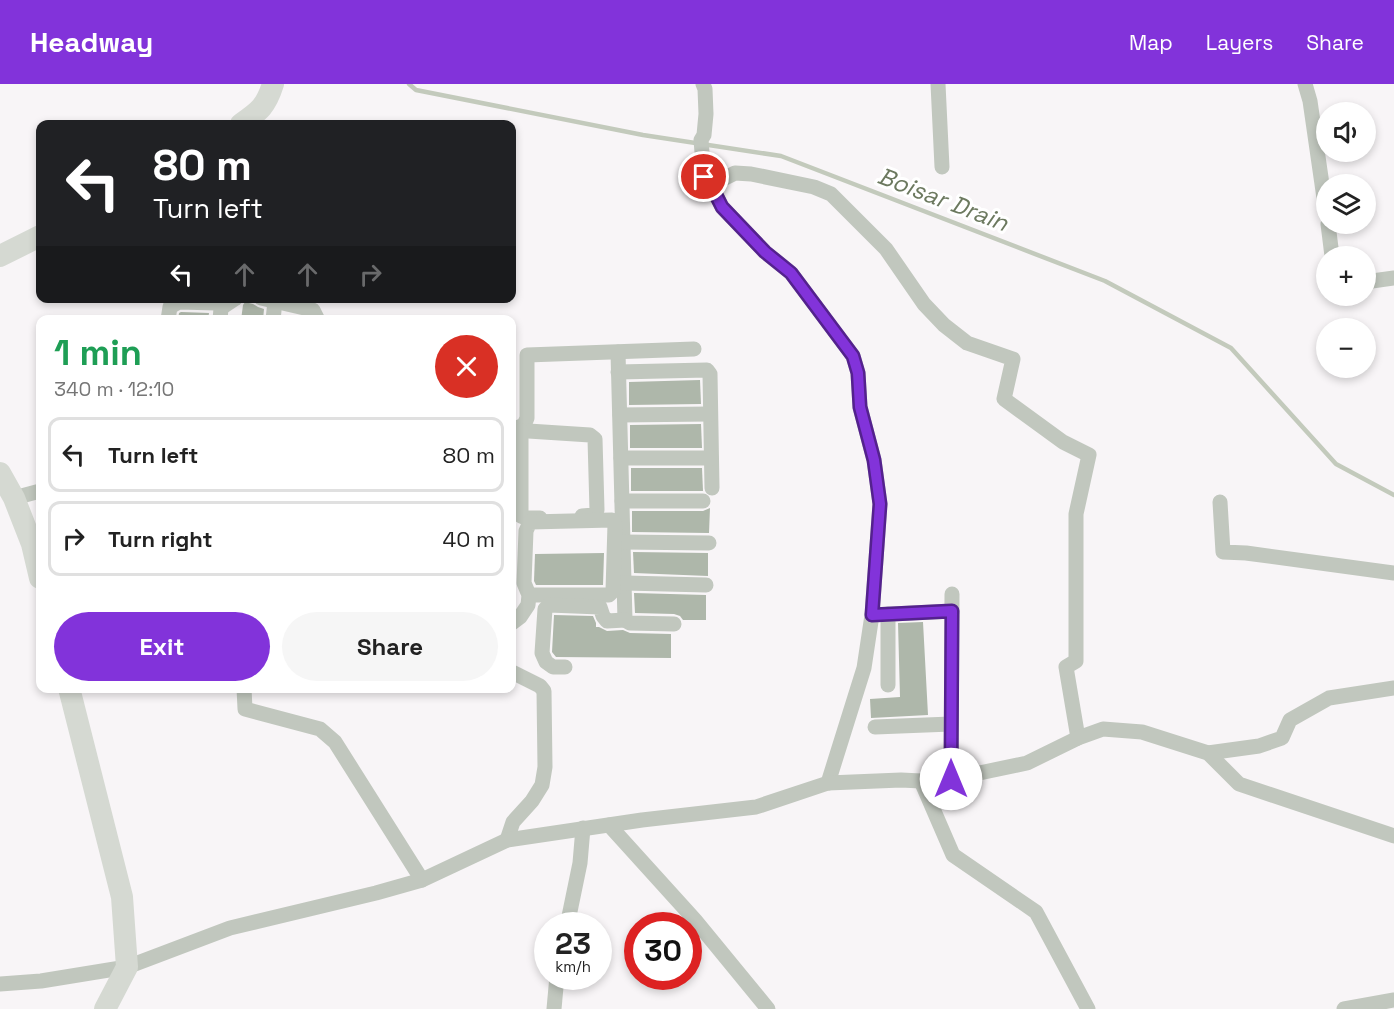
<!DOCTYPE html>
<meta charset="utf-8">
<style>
:root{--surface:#fff;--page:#f6f6f6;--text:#222;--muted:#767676;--line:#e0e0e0;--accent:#8233da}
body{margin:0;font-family:"Space Grotesk",sans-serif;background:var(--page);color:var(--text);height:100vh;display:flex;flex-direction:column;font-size:22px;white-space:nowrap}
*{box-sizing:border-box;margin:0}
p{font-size:20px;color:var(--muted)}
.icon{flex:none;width:33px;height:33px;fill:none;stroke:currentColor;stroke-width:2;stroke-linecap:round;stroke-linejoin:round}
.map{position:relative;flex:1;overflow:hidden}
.details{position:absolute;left:36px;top:231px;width:480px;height:378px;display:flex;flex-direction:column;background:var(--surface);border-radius:12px;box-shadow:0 3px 9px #0003}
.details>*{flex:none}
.banner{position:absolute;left:36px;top:36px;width:480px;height:183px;border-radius:12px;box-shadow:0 3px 9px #0003;background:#202124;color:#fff;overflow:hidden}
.buttons{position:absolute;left:1316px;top:18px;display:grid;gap:12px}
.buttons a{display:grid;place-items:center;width:60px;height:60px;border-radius:50%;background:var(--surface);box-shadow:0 3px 9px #0003;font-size:30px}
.speed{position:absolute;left:534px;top:828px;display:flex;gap:12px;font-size:30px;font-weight:700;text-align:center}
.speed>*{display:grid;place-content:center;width:78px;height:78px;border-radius:50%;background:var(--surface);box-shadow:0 3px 9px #0003;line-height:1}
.speed small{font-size:15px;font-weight:400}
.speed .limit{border:9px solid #d22;background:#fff;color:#111}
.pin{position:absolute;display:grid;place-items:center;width:51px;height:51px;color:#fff;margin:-26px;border:3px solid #fff;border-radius:50%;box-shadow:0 2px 6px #0007}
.me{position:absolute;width:66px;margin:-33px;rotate:0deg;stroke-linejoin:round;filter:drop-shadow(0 0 4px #0008)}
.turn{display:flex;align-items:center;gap:21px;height:126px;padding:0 18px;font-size:27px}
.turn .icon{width:78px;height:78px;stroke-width:2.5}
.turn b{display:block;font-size:42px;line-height:51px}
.lanes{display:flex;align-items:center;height:57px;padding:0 18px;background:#0003;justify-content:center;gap:30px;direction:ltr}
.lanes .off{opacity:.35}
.round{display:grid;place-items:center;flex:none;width:63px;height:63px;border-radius:32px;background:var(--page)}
.head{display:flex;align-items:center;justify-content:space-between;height:102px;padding:0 18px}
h1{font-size:36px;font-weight:700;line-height:45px;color:#1e9e55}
.primary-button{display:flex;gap:12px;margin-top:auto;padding:12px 18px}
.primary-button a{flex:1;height:69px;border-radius:36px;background:var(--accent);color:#fff;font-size:24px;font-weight:700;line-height:69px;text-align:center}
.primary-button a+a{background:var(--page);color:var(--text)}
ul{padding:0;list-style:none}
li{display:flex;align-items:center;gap:18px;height:75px;margin:0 12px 9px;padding:0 6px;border:3px solid var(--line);border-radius:12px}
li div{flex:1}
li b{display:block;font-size:22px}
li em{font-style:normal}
header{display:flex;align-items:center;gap:36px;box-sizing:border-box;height:84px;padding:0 30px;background:var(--accent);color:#fff}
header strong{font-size:28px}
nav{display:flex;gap:33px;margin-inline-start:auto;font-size:21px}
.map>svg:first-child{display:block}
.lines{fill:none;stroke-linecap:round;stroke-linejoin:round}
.stream{stroke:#c3cabc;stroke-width:4.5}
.building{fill:#aeb7aa}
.street{stroke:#c1c7be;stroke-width:15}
.secondary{stroke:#d5d9d2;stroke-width:22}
.route-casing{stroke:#54218e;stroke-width:15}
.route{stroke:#8233da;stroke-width:10}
.labels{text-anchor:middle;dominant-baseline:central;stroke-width:6;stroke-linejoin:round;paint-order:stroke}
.water-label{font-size:24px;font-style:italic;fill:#6c795f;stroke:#fff}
</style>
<header>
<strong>Headway</strong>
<nav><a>Map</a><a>Layers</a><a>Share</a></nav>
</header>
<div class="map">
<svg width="1394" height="925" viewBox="0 0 1394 925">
<rect width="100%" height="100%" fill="#f8f5f7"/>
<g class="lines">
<polyline class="stream" points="409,0 416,6 643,51 781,72 1105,197 1231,264 1336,380 1394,411"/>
</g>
<g class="building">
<polygon points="245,218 253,220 258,223 264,225 263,236 241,236 243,221"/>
<polygon points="181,228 209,229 208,236 178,236 179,229"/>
<polygon points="700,296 701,320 629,321 629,298"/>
<polygon points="701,340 702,364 630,364 630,341"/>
<polygon points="631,384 702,384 703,407 631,407"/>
<polygon points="710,424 709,449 632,448 632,427 703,427"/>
<polygon points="633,468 708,469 708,492 634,489"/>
<polygon points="604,469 603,501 536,501 534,497 535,470"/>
<polygon points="634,509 706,511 706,536 683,536 680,532 674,530 635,529"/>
<polygon points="554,531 593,532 596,539 596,543 599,543 607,547 623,546 630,549 671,550 671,574 556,573 552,568"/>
<polygon points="923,538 928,631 871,634 870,615 900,613 898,539"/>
</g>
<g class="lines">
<g class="street">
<polyline points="703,0 705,5 706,30 704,51 701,56 704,93 711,101 722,123 765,168 791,189 853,272 858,289 860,323 874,376 880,420 872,531 864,584 828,699"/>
<polyline points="938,0 942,83"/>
<polyline points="1305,0 1310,17 1326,128"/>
<polyline points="711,101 735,89 751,90 814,103 831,110 886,165 924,220 944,241 967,259 1013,275 1004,315 1063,358 1089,371 1076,430 1076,577 1066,583 1078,654"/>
<polyline points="1328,140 1332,172"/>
<polyline points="1365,198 1394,194"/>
<polyline points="261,214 313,226 318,236"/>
<polyline points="221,224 236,214"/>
<polyline points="168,236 170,223 179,218 216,219 221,224 220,236"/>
<polyline points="273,236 275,217"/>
<polyline points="618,268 625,536 630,539 674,540"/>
<polyline points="618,288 707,286 710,290 712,404"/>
<polyline points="620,331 710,330"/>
<polyline points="512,346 524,341 527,334 527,271 694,265"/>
<polyline points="513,346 590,351 595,355 597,426 594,431 582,432"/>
<polyline points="521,347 521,432 526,434 540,434"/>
<polyline points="621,374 711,374"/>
<polyline points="14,414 40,407"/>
<polyline points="622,417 703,417"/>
<polyline points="1220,418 1223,468 1246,469 1394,489"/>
<polyline points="623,458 709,459"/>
<polyline points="625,499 706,501"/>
<polyline points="872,531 952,527"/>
<polyline points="512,539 520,533 528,521 529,511 524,499 526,447 530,438 612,436 615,440 613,507 609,511 529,511"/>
<polyline points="565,583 553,583 546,578 542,569 545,525 549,521 600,523 603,532 607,537 625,536"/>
<polyline points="888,601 888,530"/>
<polyline points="244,604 245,625 320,645 335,658 422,796"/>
<polyline points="875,643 951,640"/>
<polyline points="1208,669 1259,662 1282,654 1290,636 1329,614 1394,604"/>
<polyline points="951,695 952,510"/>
<polyline points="921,697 953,771 1036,828 1088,925"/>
<polyline points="609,741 695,836 768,925"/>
<polyline points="507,756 513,738 532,717 542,701 545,683 544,607 540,602 512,588"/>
<polyline points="567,842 580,779 583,744"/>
<polyline points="0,900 41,897 127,883 230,844 376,809 422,796 507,756 642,736 756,723 828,699 901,696 921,697 951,695 1027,679 1078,654 1103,645 1142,648 1208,669 1239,700 1394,752"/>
<polyline points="554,925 557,892"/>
<polyline points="1344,925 1394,916"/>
</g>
<g class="secondary">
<path d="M241 40C260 27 266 22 273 0"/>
<polyline points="0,172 40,152"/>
<polyline points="0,389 14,414 32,460 40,494"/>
<polyline points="69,604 122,813 127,883 105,925"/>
</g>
</g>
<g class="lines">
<g class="route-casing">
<polyline id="route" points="704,93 711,101 722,123 765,168 791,189 853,272 858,289 860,323 874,376 880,420 872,531 952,527 951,695"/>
</g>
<use href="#route" class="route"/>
</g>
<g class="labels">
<g class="water-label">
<text transform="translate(943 115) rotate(21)">Boisar Drain</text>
</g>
</g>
</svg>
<div class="buttons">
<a><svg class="icon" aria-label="sound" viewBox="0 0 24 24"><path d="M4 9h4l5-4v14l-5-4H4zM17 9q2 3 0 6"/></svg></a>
<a><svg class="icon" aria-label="layers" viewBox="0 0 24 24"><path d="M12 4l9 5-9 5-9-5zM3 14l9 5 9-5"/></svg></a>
<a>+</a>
<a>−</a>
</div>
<div class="speed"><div>23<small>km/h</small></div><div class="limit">30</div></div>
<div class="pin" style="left:704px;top:93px;background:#d93025"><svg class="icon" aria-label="arrive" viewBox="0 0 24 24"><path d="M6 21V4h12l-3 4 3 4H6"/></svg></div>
<svg class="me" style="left:951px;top:695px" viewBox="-20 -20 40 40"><circle r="19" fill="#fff"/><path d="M0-13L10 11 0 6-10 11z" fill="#8233da"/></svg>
<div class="banner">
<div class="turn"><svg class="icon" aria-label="left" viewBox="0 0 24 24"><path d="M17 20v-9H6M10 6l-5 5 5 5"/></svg><div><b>80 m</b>Turn left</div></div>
<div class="lanes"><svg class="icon" aria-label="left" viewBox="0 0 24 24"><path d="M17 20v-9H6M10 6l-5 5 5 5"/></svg><svg class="icon off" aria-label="ahead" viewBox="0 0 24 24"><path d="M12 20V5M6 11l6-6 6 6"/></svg><svg class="icon off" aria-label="ahead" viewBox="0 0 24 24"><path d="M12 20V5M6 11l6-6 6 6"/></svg><svg class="icon off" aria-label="right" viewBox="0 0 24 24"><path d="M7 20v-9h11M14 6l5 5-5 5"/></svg></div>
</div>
<section class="details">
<div class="head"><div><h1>1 min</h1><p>340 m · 12:10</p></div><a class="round" style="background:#d93025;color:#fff"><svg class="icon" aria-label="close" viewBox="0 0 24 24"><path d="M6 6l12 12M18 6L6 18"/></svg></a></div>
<ul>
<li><svg class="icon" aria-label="left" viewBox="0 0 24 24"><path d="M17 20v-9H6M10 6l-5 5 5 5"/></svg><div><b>Turn left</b></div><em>80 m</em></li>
<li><svg class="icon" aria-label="right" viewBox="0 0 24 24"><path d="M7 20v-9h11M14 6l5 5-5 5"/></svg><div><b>Turn right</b></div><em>40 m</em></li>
</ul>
<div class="primary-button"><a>Exit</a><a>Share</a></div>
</section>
</div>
